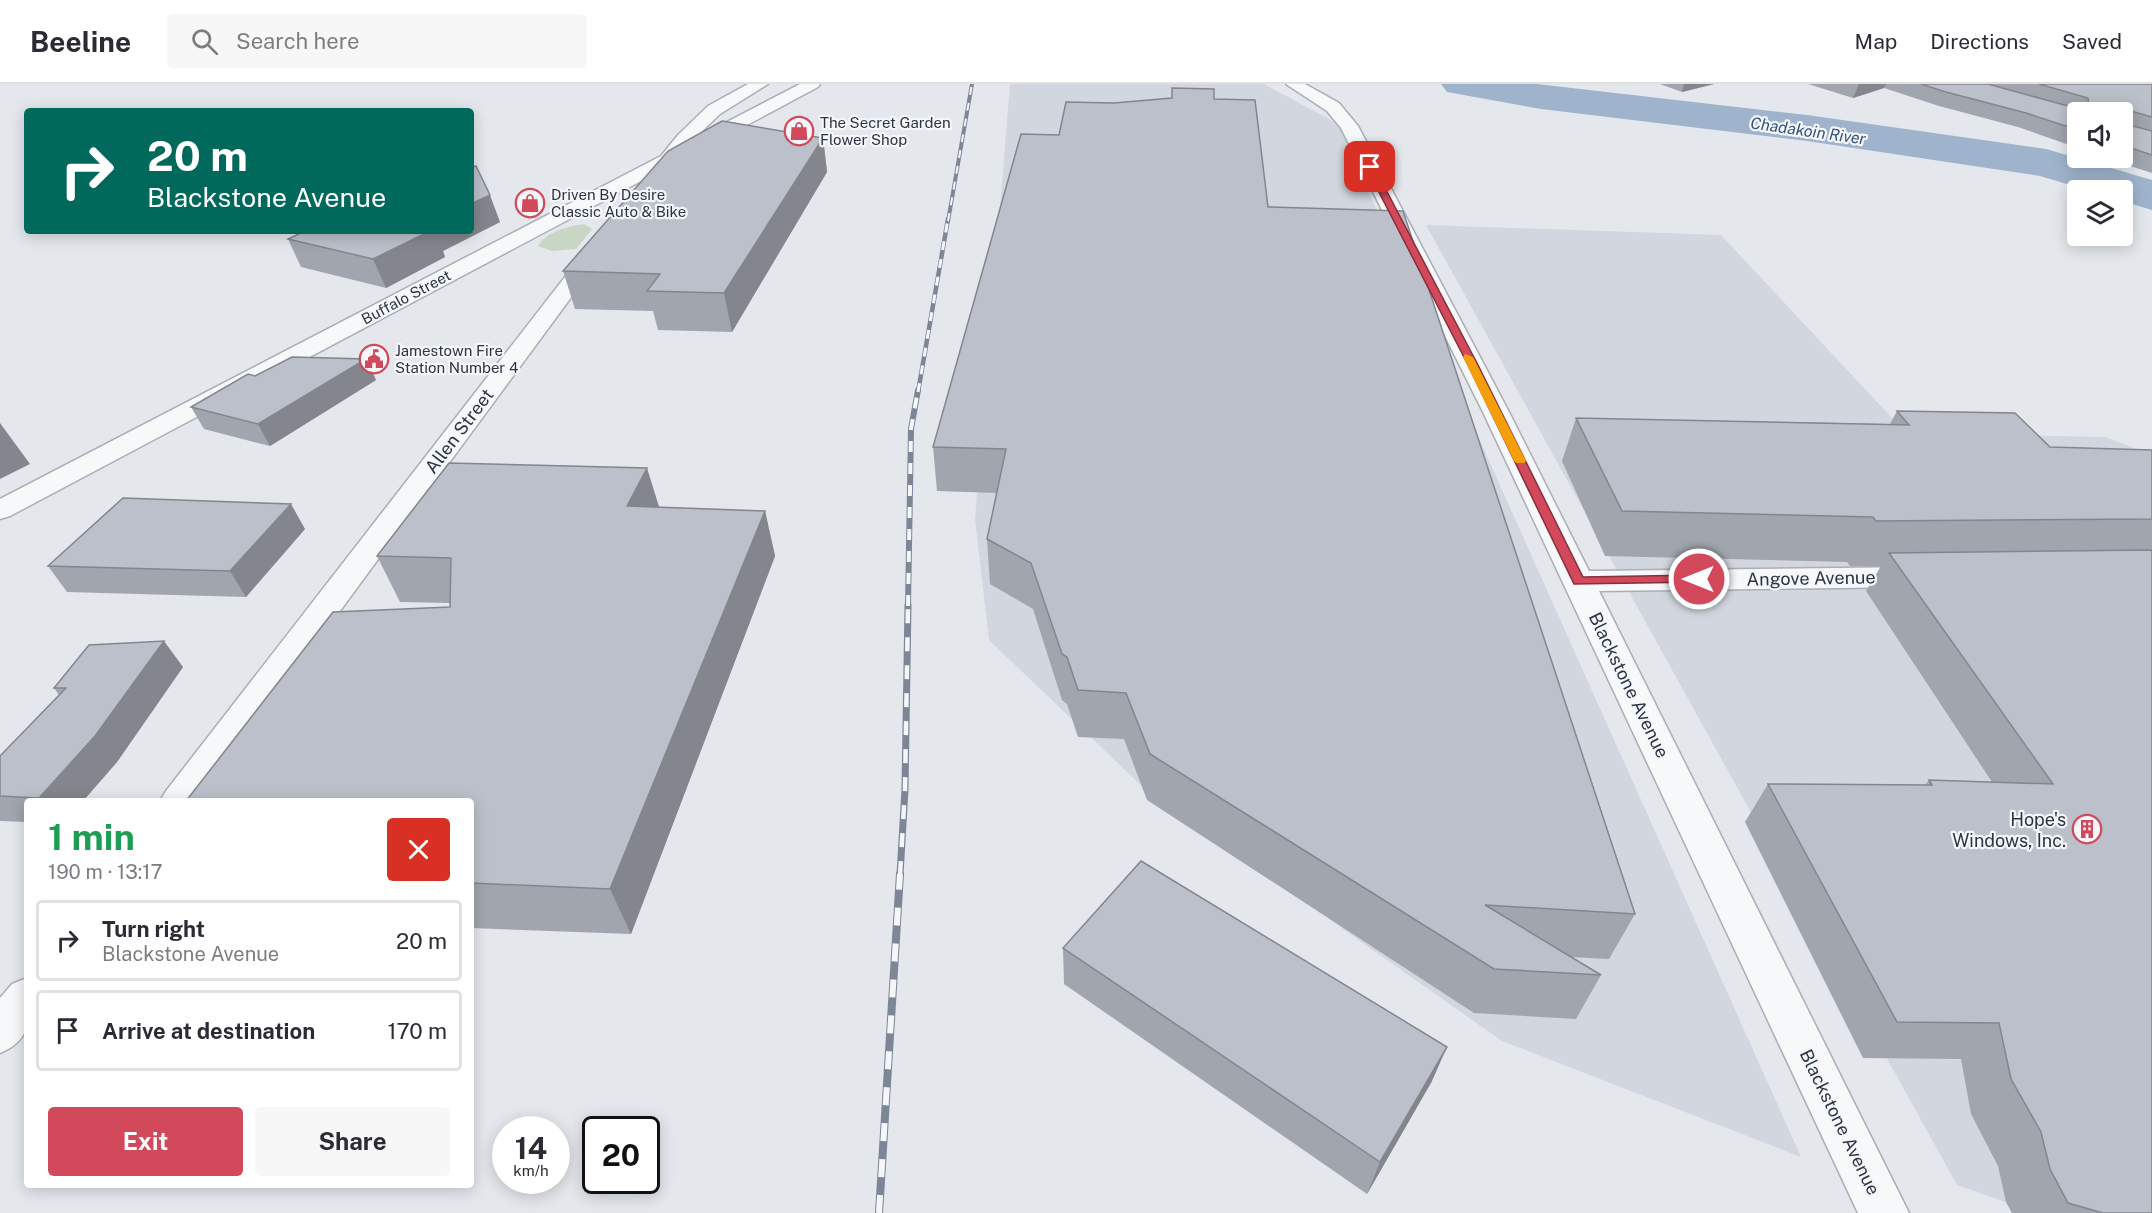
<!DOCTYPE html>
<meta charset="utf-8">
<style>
:root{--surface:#fff;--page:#f7f7f7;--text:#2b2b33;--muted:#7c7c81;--line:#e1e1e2;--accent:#d1495b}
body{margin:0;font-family:"Public Sans",sans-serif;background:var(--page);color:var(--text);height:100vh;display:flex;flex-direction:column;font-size:22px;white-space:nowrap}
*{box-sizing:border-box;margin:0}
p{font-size:20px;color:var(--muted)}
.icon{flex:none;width:33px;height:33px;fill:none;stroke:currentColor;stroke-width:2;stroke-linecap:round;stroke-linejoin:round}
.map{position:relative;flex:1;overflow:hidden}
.sheet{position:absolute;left:24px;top:714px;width:450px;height:390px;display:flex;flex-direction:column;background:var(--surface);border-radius:6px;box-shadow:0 3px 15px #0003}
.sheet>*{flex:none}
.top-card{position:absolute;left:24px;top:24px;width:450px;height:126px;border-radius:6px;box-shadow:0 3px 15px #0003;background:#00695c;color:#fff;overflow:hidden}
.fabs{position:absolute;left:2067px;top:18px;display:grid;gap:12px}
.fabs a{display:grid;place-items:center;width:66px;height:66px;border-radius:6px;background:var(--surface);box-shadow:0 3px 15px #0003;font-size:30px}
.speed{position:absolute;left:492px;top:1032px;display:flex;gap:12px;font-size:30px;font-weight:700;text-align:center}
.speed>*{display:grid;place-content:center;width:78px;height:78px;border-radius:50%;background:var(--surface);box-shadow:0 3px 15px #0003;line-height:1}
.speed small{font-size:15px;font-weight:400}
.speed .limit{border:3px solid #111;border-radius:9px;background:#fff;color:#111}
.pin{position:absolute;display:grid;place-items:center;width:51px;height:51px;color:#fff;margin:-26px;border-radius:12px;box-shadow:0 3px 9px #0006}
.me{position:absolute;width:66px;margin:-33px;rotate:270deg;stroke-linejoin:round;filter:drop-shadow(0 0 4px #0008)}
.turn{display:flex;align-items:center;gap:21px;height:126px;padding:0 24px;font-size:27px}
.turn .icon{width:78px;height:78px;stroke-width:2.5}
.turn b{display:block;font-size:42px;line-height:51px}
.round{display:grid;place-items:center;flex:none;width:63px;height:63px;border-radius:6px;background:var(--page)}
.summary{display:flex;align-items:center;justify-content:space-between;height:102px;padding:0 24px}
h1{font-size:36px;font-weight:700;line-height:45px;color:#1e9e55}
.action{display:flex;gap:12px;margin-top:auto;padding:12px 24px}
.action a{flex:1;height:69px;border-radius:6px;background:var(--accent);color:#fff;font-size:24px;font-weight:700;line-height:69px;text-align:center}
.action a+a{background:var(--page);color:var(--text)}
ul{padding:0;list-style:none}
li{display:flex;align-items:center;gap:18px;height:81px;margin:0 12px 9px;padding:0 12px;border:3px solid var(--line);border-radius:6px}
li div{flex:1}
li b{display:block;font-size:22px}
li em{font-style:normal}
header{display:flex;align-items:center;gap:36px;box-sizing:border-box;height:84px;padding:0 30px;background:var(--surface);border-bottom:2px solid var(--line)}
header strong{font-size:28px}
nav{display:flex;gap:33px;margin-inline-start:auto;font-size:21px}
.search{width:420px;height:54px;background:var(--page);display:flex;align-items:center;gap:15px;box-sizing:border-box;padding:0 21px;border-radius:6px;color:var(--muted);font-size:22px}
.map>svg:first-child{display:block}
.built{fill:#d2d6de}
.green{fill:#c9d6c5}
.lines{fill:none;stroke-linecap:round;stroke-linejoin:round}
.river{fill:#9fb4cc;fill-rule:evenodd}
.minor-casing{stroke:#a9aeb7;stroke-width:3}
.minor{fill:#f7f8fa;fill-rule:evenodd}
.rail-far4-casing{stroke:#7d8696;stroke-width:4}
.rail-far3-casing{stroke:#7d8696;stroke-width:4.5}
.rail-far2-casing{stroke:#7d8696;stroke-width:6}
.rail-far1-casing{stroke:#7d8696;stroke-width:7}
.rail-casing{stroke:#7d8696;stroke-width:8}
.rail-far4{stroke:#f4f6f9;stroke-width:2;stroke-dasharray:8;stroke-linecap:butt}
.rail-far3{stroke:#f4f6f9;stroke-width:3;stroke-dasharray:9;stroke-linecap:butt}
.rail-far2{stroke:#f4f6f9;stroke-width:4;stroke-dasharray:11;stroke-linecap:butt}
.rail-far1{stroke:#f4f6f9;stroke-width:4.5;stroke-dasharray:14;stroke-linecap:butt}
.rail{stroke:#f4f6f9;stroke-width:6;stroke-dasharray:18;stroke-linecap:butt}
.wall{fill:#a1a5ae}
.shaded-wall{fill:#83868d}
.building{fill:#bbc0ca;stroke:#83868d;stroke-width:1.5}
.route{fill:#d1495b;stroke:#882f3b;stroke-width:1.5}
.slow{fill:#f59e0b}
.labels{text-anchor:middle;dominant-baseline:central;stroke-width:4.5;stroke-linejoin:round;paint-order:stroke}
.far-poi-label{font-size:15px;fill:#2b3445;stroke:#f4f6f9;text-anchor:start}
.far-street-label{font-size:15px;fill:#2b3445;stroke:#f4f6f9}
.far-water-label{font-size:16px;font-style:italic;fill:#34527a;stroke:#f4f6f9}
.street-label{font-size:18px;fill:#2b3445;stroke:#f4f6f9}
.poi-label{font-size:18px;fill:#2b3445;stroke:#f4f6f9;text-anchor:end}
</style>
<header>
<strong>Beeline</strong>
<div class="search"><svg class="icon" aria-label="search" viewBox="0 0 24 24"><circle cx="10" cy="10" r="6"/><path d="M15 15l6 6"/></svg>Search here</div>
<nav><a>Map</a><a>Directions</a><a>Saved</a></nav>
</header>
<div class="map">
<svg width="2152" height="1129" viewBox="0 0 2152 1129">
<rect width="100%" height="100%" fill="#e4e7ec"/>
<g class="built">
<polygon points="1010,0 1264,0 1338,40 1801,1073 1502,957 1147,707 989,556 975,435"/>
<polygon points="1426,141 1721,151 1906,349 2105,353 2152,371 2037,1129 1957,1101"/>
</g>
<path class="green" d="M584 140 592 145 576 165 552 167 538 162C545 148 569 142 584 140Z"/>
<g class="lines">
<polygon class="river" points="1441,0 1537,0 1807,31 2046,65 2152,96 2152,126 2122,117 2122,106 2087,106 2040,92 1807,57 1541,25 1447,8"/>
<g class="minor-casing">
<g id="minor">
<polygon points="748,0 768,0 720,30 694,55 800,0 820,0 818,3 674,80 659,99 652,101 643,96 10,432 0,435 0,415 661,72 678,51 708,22"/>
<polygon points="1286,0 1305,0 1339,19 1358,42 1509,328 1589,487 1919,483 1930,486 1934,493 1930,500 1919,503 1599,507 1909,1129 1858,1129 1483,328 1341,44 1327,27"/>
<polygon points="596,160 603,162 607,166 603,170 200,717 160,717 166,707 589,162"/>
<path d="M27 894C27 928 37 954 0 969V914L12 900Z"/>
</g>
</g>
<use href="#minor" class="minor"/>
<g class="rail-far4-casing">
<polyline id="rail-far4" points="948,137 972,0"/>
</g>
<g class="rail-far3-casing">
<polyline id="rail-far3" points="918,308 948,135"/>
</g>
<g class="rail-far2-casing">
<polyline id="rail-far2" points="908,522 911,345 918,306"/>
</g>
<g class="rail-far1-casing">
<polyline id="rail-far1" points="900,791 905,705 908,521"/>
</g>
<g class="rail-casing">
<polyline id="rail" points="879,1129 900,790"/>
</g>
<use href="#rail-far4" class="rail-far4"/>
<use href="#rail-far3" class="rail-far3"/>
<use href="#rail-far2" class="rail-far2"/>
<use href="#rail-far1" class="rail-far1"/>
<use href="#rail" class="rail"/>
</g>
<g class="wall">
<polygon points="1660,0 1714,0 1682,8"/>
<polygon points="1808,0 2152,0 2152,89 2105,74 2122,74 2122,28 2078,28 2078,64 2018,43 1939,22 1884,4 1853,14"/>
<polygon points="1214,15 1268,123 1635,830 1609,875 1571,873 1601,891 1576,935 1474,929 1147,716 1124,655 1078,653 1067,620 1062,616 1033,525 990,500 987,455 997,409 937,407 933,363 1059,51 1114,19"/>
<polygon points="823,54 827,88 732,248 658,246 653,227 575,225 563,187"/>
<polygon points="500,138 443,167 445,173 386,204 301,183 288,155"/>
<polygon points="366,275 376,296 270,362 204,345 191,323 255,292"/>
<polygon points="1897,327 2050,363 2152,366 2152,1129 2012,1129 2006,1118 1998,1082 1971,1030 1961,975 1863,974 1745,738 1768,700 1925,701 1929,696 1992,698 1866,507 1881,482 1850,482 1847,478 1605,472 1562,377 1576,334 1890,340"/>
<polygon points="659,423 765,427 775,472 631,850 471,844 471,717 450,519 400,518 377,472"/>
<polygon points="305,445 246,513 67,508 48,482"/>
<polygon points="183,583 117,678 83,717 27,717 27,738 0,737 0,672 59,611 54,604"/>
<polygon points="1063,864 1432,997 1367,1110 1064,900"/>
</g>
<g class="shaded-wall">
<polygon points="1684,0 1714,0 1682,8"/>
<polygon points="1859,0 1886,0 1884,4 1853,14"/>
<polygon points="823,54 827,88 732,248 724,209"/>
<polygon points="490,111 500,138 443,167 445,173 386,204 373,175 426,147 471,147 471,120"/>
<polygon points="366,275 376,296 270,362 258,340"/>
<polygon points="0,339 30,380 0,395"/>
<polygon points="647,384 661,429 627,422"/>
<polygon points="291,420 305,445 246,513 230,487"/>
<polygon points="765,427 775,472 631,850 610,805"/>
<polygon points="164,557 183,583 117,678 83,717 42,717 39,714"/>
<polygon points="1447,963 1432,997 1367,1110 1380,1078"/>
</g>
<g class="building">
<polygon points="1921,0 1988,0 2086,27 2089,25 2088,14 2039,0 2152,0 2152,33 2131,27 2128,29 2129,41 2152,47 2152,71 2122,61 2122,28 2078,28 2078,46 2026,29 1946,8"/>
<polygon points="1172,4 1214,5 1214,15 1255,16 1268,123 1403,127 1635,830 1485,821 1601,891 1494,885 1150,670 1126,609 1078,606 1067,573 1062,570 1031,479 987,455 1006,365 933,363 1021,50 1059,51 1066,18 1114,19 1172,14"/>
<polygon points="722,37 823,54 724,209 647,207 660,190 563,187 668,67"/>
<polygon points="476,82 490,111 471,120 471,84"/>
<polygon points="305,147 430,147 373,175 288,155"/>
<polygon points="292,273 366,275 258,340 191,323 248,290 255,292"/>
<polygon points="1897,327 2015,329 2050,363 2152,366 2152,435 1876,437 1873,433 1622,427 1576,334 1909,341"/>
<polygon points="449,379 647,384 627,422 765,427 610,805 471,799 471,717 186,717 333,528 450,523 451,474 377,472"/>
<polygon points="123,414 291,420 230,487 48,482"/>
<polygon points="2152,466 2152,1129 2103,1129 2068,1119 2050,1085 2041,1048 2011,995 1999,939 1897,938 1768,700 1932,701 1929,696 2053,700 1889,469"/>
<polygon points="164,557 95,652 39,714 0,712 0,672 66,604 54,604 89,561"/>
<polygon points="1141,777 1447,963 1380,1078 1063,864"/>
</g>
<polygon class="route" points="1370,81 1374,83 1478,281 1583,493 1699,491 1703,493 1705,495 1703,498 1574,500 1468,281 1366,83"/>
<polygon class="slow" points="1465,270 1473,273 1526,377 1524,379 1516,379 1514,377 1463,273"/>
<defs>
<g id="shop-ring" transform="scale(1.5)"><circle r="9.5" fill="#f4f6f9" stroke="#d1495b" stroke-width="1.5"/><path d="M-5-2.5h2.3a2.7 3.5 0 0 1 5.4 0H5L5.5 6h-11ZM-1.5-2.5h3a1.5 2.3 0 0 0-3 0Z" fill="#d1495b"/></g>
<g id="civic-ring" transform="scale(1.5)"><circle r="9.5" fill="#f4f6f9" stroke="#d1495b" stroke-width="1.5"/><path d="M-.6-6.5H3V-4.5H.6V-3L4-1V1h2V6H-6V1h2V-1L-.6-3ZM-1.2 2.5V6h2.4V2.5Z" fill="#d1495b"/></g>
<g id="building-ring" transform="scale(1.5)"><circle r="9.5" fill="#f4f6f9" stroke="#d1495b" stroke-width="1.5"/><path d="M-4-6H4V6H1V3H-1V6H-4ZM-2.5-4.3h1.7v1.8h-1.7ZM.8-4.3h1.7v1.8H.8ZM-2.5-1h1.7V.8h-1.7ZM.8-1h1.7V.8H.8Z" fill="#d1495b"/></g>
</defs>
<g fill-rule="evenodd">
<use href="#shop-ring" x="799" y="47"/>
<use href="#shop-ring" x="530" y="119"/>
<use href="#civic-ring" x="374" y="275"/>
<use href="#building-ring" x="2087" y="745"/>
</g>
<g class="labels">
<g class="far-poi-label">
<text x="820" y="38">The Secret Garden<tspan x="820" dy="17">Flower Shop</tspan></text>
<text x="551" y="110">Driven By Desire<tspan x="551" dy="17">Classic Auto &amp; Bike</tspan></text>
<text x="395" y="266">Jamestown Fire<tspan x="395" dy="17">Station Number 4</tspan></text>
</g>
<g class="far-street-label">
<text transform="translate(406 213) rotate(-28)">Buffalo Street</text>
</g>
<g class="far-water-label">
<text transform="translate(1808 47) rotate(8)">Chadakoin River</text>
</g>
<g class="street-label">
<text transform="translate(459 347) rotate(-53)">Allen Street</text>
<text transform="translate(1811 494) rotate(-1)">Angove Avenue</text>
<text transform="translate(1629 601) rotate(64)">Blackstone Avenue</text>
<text transform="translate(1840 1038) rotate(64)">Blackstone Avenue</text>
</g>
<g class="poi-label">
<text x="2066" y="735">Hope's<tspan x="2066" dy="21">Windows, Inc.</tspan></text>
</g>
</g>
</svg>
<div class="fabs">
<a><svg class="icon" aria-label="sound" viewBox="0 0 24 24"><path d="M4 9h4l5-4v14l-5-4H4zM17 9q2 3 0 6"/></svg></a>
<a><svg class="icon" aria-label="layers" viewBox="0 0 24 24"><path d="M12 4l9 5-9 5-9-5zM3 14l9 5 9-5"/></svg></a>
</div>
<div class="speed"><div>14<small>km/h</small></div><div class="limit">20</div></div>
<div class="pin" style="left:1370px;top:83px;background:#d93025"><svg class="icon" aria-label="arrive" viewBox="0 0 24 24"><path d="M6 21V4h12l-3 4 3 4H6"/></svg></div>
<svg class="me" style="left:1699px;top:495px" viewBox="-20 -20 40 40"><circle r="17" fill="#d1495b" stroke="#fff" stroke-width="3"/><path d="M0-11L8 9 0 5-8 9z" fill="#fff"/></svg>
<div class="top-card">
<div class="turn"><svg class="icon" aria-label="right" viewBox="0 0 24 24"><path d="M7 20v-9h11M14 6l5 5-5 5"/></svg><div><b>20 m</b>Blackstone Avenue</div></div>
</div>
<section class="sheet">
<div class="summary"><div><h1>1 min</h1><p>190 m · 13:17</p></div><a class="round" style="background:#d93025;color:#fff"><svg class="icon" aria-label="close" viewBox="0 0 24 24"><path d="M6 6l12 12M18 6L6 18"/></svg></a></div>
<ul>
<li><svg class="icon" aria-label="right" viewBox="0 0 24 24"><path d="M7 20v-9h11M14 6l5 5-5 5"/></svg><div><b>Turn right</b><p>Blackstone Avenue</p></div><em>20 m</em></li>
<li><svg class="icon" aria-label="arrive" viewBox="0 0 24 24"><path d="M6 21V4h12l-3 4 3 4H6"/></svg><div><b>Arrive at destination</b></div><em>170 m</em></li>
</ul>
<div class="action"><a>Exit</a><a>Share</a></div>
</section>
</div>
